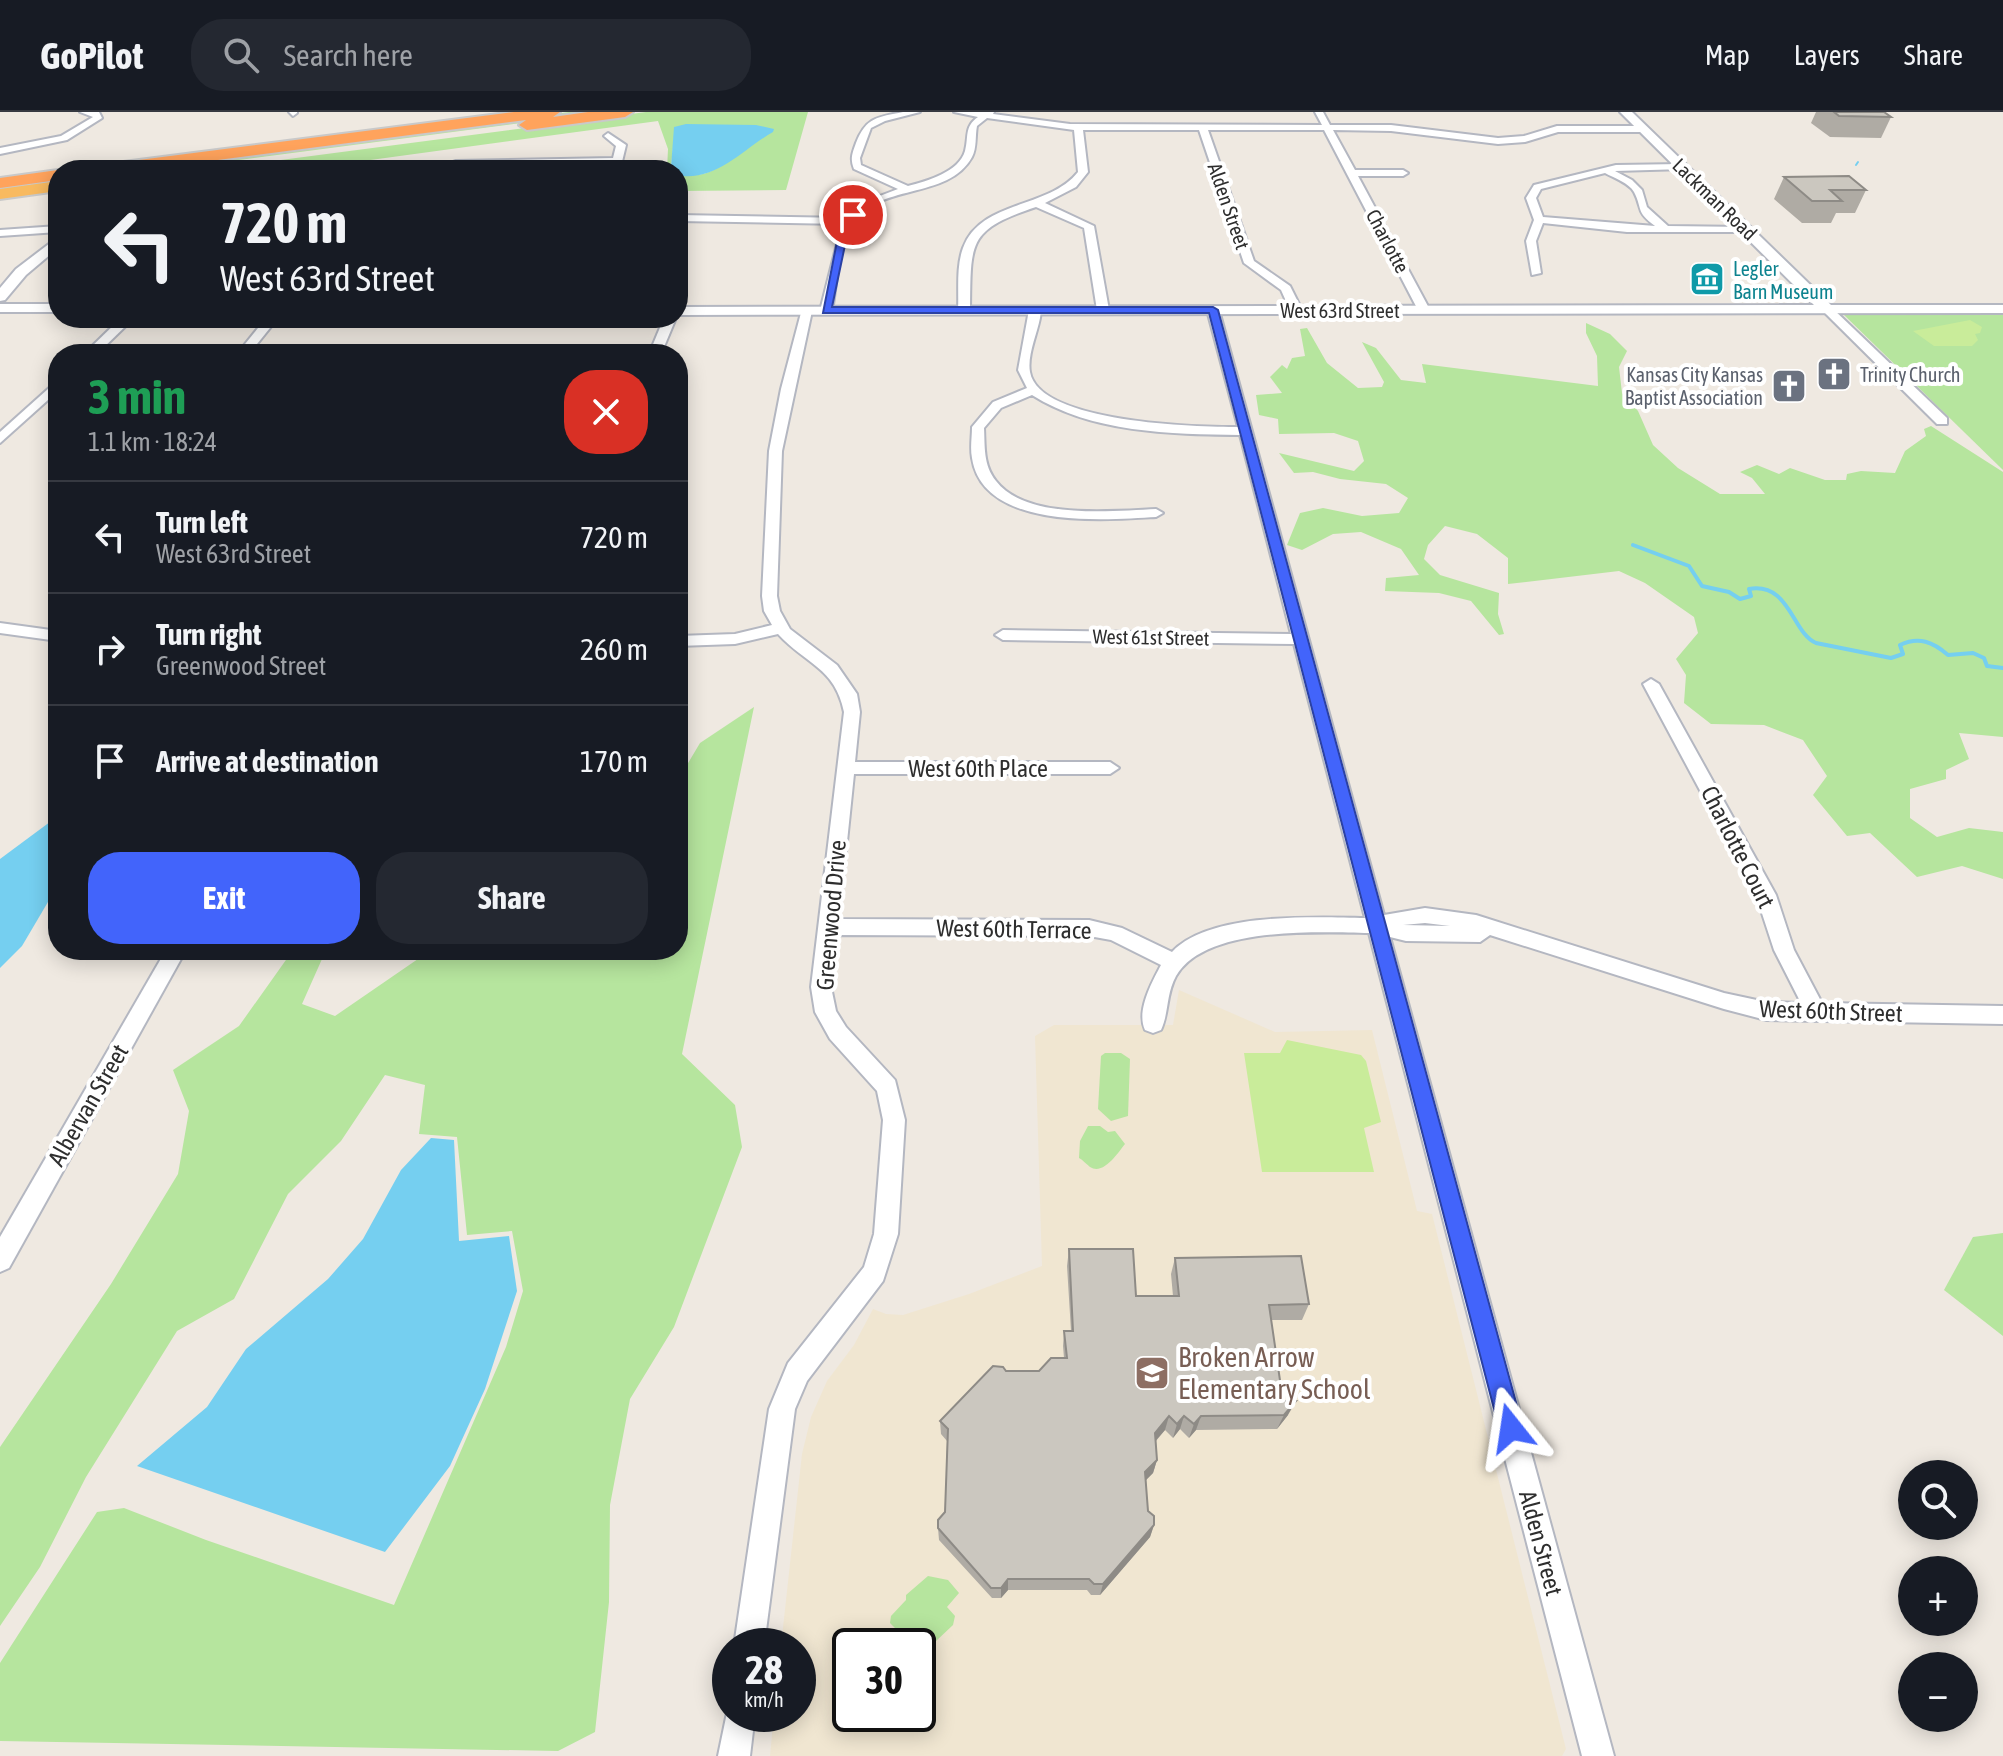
<!DOCTYPE html>
<meta charset="utf-8">
<style>
:root{--surface:#171b24;--page:#242831;--text:#f1f3f6;--muted:#9ea1a6;--line:#363941;--accent:#4264fb}
body{margin:0;font-family:"Asap Condensed",sans-serif;background:var(--page);color:var(--text);height:100vh;display:flex;flex-direction:column;font-size:30px;white-space:nowrap}
*{box-sizing:border-box;margin:0}
p{font-size:26px;color:var(--muted)}
.icon{flex:none;width:44px;height:44px;fill:none;stroke:currentColor;stroke-width:2;stroke-linecap:round;stroke-linejoin:round}
.map{position:relative;flex:1;overflow:hidden}
.sheet{position:absolute;left:48px;top:232px;width:640px;height:616px;display:flex;flex-direction:column;background:var(--surface);border-radius:32px;box-shadow:0 4px 20px #0003}
.sheet>*{flex:none}
.banner{position:absolute;left:48px;top:48px;width:640px;height:168px;border-radius:32px;box-shadow:0 4px 20px #0003;background:#171b24;color:var(--text);overflow:hidden}
.fabs{position:absolute;left:1898px;top:1348px;display:grid;gap:16px}
.fabs a{display:grid;place-items:center;width:80px;height:80px;border-radius:50%;background:var(--surface);box-shadow:0 4px 20px #0003;font-size:40px}
.speed{position:absolute;left:712px;top:1516px;display:flex;gap:16px;font-size:40px;font-weight:700;text-align:center}
.speed>*{display:grid;place-content:center;width:104px;height:104px;border-radius:50%;background:var(--surface);box-shadow:0 4px 20px #0003;line-height:1}
.speed small{font-size:20px;font-weight:400}
.speed .limit{border:4px solid #111;border-radius:12px;background:#fff;color:#111}
.pin{position:absolute;display:grid;place-items:center;width:68px;height:68px;color:#fff;margin:-34px;border:4px solid #fff;border-radius:50%;box-shadow:0 2px 8px #0007}
.me{position:absolute;width:88px;margin:-44px;rotate:345deg;stroke-linejoin:round;filter:drop-shadow(0 0 6px #0008)}
.turn{display:flex;align-items:center;gap:28px;height:168px;padding:0 40px;font-size:36px}
.turn .icon{width:104px;height:104px;stroke-width:2.5}
.turn b{display:block;font-size:56px;line-height:68px}
.round{display:grid;place-items:center;flex:none;width:84px;height:84px;border-radius:32px;background:var(--page)}
.head{display:flex;align-items:center;justify-content:space-between;height:136px;padding:0 40px}
h1{font-size:48px;font-weight:700;line-height:60px;color:#1e9e55}
.action{display:flex;gap:16px;margin-top:auto;padding:16px 40px}
.action a{flex:1;height:92px;border-radius:32px;background:var(--accent);color:#fff;font-size:32px;font-weight:700;line-height:92px;text-align:center}
.action a+a{background:var(--page);color:var(--text)}
ul{padding:0;list-style:none}
li{display:flex;align-items:center;gap:24px;height:112px;padding:0 40px;border-top:2px solid var(--line)}
li div{flex:1}
li b{display:block;font-size:30px}
li em{font-style:normal}
header{display:flex;align-items:center;gap:48px;box-sizing:border-box;height:112px;padding:0 40px;background:var(--surface);border-bottom:2px solid var(--line)}
header strong{font-size:38px}
nav{display:flex;gap:44px;margin-inline-start:auto;font-size:28px}
.search{width:560px;height:72px;background:var(--page);display:flex;align-items:center;gap:20px;box-sizing:border-box;padding:0 28px;border-radius:32px;color:var(--muted);font-size:30px}
.map>svg:first-child{display:block}
.education{fill:#f0e6d1;fill-rule:evenodd}
.green{fill:#b6e59e}
.pitch{fill:#c9ec9a}
.water{fill:#75cff0}
.lines{fill:none;stroke-linecap:round;stroke-linejoin:round}
.stream-far1{stroke:#75cff0;stroke-width:2}
.stream{stroke:#75cff0;stroke-width:4}
.minor-casing{stroke:#b4b7c1;stroke-width:4}
.tertiary-casing{stroke:#b4b7c1;stroke-width:4}
.trunk-casing{stroke:#c9c9c9;stroke-width:4}
.motorway-casing{stroke:#c9c9c9;stroke-width:4}
.minor{fill:#fff;fill-rule:evenodd}
.tertiary{fill:#fff;fill-rule:evenodd}
.trunk{fill:#f8ba60;fill-rule:evenodd}
.motorway{fill:#ffa35c;fill-rule:evenodd}
.wall{fill:#afaba4}
.shaded-wall{fill:#8e8b86}
.building{fill:#cbc7bf;stroke:#8e8b86;stroke-width:2}
.route{fill:#4264fb;stroke:#2b41a3;stroke-width:2}
.labels{text-anchor:middle;dominant-baseline:central;stroke-width:8;stroke-linejoin:round;paint-order:stroke}
.far-street-label{font-size:20px;fill:#2e2e2e;stroke:#fff}
.far-culture-label{font-size:20px;fill:#0d838f;stroke:#fff;text-anchor:start}
.far-worship-label{font-size:20px;fill:#5b616d;stroke:#fff;text-anchor:end}
.street-label{font-size:24px;fill:#2e2e2e;stroke:#fff}
.near-education-label{font-size:28px;fill:#785e54;stroke:#fff;text-anchor:start}
</style>
<header>
<strong>GoPilot</strong>
<div class="search"><svg class="icon" aria-label="search" viewBox="0 0 24 24"><circle cx="10" cy="10" r="6"/><path d="M15 15l6 6"/></svg>Search here</div>
<nav><a>Map</a><a>Layers</a><a>Share</a></nav>
</header>
<div class="map">
<svg width="2003" height="1644" viewBox="0 0 2003 1644">
<rect width="100%" height="100%" fill="#efe9e1"/>
<path class="education" d="M1179 878 1275 920 1372 918 1417 1099 1432 1102 1566 1637 1562 1644H770L774 1602H798V1534H781L802 1342 811 1305 827 1269 854 1233 873 1197 886 1202 903 1203 969 1182 1042 1154 1035 924 1054 913H1173ZM850 1534H918V1602H850Z"/>
<g class="green">
<polygon points="569,0 605,0 162,58 138,58"/>
<path d="M646 0H808L786 78 678 79V62C714 69 729 46 755 29L744 13 675 15 671 55 676 58H667L668 37 658 9 297 58H205Z"/>
<polygon points="2003,200 2003,358 1842,201"/>
<polygon points="1586,211 1610,222 1627,239 1619,255 1622,281 1638,299 1653,333 1678,356 1720,382 1765,382 1752,366 1740,360 1757,353 1779,362 1790,356 1825,368 1846,368 1847,362 1861,359 1895,361 1905,339 1926,324 1924,317 1931,314 2003,360 2003,625 1959,621 1969,647 1946,658 1946,667 1910,677 1910,706 1937,725 1969,716 2003,720 2003,767 1962,754 1917,765 1870,721 1847,724 1813,683 1827,664 1803,628 1764,613 1711,612 1684,591 1686,563 1676,547 1698,521 1694,505 1645,471 1619,459 1508,472 1508,446 1477,422 1445,414 1428,433 1424,447 1440,463 1499,481 1498,502 1504,522 1499,523 1471,489 1439,481 1385,479 1386,466 1419,463 1401,437 1361,420 1333,422 1302,438 1287,433 1300,401 1323,396 1362,404 1399,401 1408,386 1386,372 1340,367 1313,360 1294,361 1279,341 1354,359 1364,349 1358,329 1334,321 1279,322 1278,307 1259,303 1256,283 1282,281 1270,265 1282,253 1287,257 1292,246 1305,244 1300,217 1307,216 1327,251 1358,276 1382,275 1384,270 1362,230 1376,236 1401,268 1426,271 1422,252 1598,274 1597,244 1586,221"/>
<polygon points="754,595 682,942 735,993 742,1035 674,1215 630,1287 610,1393 609,1490 595,1620 558,1639 0,1629 0,1551 97,1400 124,1396 206,1428 394,1493 506,1235 523,1179 512,1119 467,1123 457,1025 419,1022 425,973 385,963 341,1029 288,1082 234,1187 177,1219 86,1365 40,1455 0,1514 0,1335 111,1172 178,1062 189,999 173,958 239,914 293,838 326,838 302,892 335,904 431,838 678,838 678,668 700,631"/>
<polygon points="1105,941 1121,941 1130,947 1128,1004 1111,1009 1098,997 1101,944"/>
<path d="M1088 1014H1100L1108 1020 1115 1019 1125 1032C1119 1039 1104 1064 1090 1055 1086 1052 1083 1048 1079 1046L1080 1029Z"/>
<polygon points="2003,1121 2003,1224 1944,1178 1973,1125"/>
<polygon points="928,1464 948,1468 959,1481 947,1495 955,1504 953,1513 918,1546 918,1534 911,1534 912,1526 907,1517 899,1520 890,1511 891,1504 906,1488 906,1483"/>
</g>
<g class="pitch">
<polygon points="1970,208 1982,215 1980,221 1975,222 1978,228 1972,234 1934,234 1913,219"/>
<polygon points="1287,928 1361,943 1366,949 1381,1010 1364,1016 1374,1060 1262,1060 1244,941 1280,941"/>
</g>
<g class="water">
<path d="M686 12 756 13 774 17 773 20C743 37 718 68 681 64L678 58 671 55 674 15Z"/>
<polygon points="58,704 58,773 22,834 0,856 0,747"/>
<polygon points="431,1026 454,1028 459,1129 509,1124 517,1179 485,1277 450,1354 385,1440 137,1354 207,1295 246,1237 328,1167 363,1127 401,1058"/>
</g>
<g class="lines">
<polyline class="stream-far1" points="1856,53 1858,50"/>
<path class="stream" d="M1633 433 1689 454 1702 474 1729 480 1740 487 1751 484 1749 477C1790 470 1792 521 1816 531L1891 546 1903 542 1900 533C1919 524 1933 530 1948 543L1973 541 1984 546 1987 554 2003 556"/>
<g class="minor-casing">
<g id="minor">
<polygon points="80,0 99,0 102,6 67,28 0,42 0,36 61,24 93,5"/>
<polygon points="289,0 297,0 297,1 293,4"/>
<path d="M903 0H920L885 9 871 16 860 46 861 53 908 74C927 69 959 60 965 39 969 24 964 15 978 5L954 0H994L993 2 1070 12 1322 13 1315 0H1323L1330 13H1391L1498 26 1524 24 1557 14H1642L1646 17 1642 20H1558L1525 30 1498 32 1391 19 1333 18 1355 58H1403L1408 61 1403 64H1358L1430 198 1424 201 1418 198 1324 18H1208L1254 149 1290 174 1302 198 1296 201 1290 198 1281 178 1244 151 1199 18H1083L1088 60 1076 75 1045 91 1094 114 1109 198 1103 201 1097 198 1084 116 1036 95C967 118 971 130 970 198L964 201 958 198C959 178 956 155 963 136 980 88 1049 97 1078 60L1074 18 987 6 977 14C975 24 977 36 972 45 948 89 876 70 850 114 839 133 836 176 832 199L826 202 820 199 842 112 678 109V103L846 106 864 90 898 77 854 57C850 47 852 42 856 31 866 5 878 5 903 0Z"/>
<polygon points="608,21 626,33 620,58 610,58 612,52 430,58 456,49 613,46 616,34 604,24"/>
<path d="M1682 52 1685 57 1615 59 1632 68 1642 78 1647 95 1668 114 1746 115 1750 116V120H1627L1543 111 1536 129 1541 161 1532 163 1526 129 1534 108 1526 86 1534 73 1616 53ZM1605 61C1614 66 1629 71 1634 80 1643 97 1635 99 1655 114L1543 105 1536 86 1541 77Z"/>
<polygon points="58,114 58,120 0,124 0,118"/>
<path d="M1035 195 1041 198 1040 206C1037 222 1027 244 1030 260 1039 311 1197 315 1238 315L1207 198 1213 195 1219 198 1384 803 1425 796 1476 803 1724 881 1766 890 1801 891 1774 838 1756 783 1643 572 1651 567 1659 572 1776 783 1794 838 1822 891 2003 894V912L1766 908 1724 897 1490 823 1480 830 1406 829 1390 825 1614 1644H1582L1369 821C1317 820 1205 814 1176 864 1166 882 1169 901 1161 918L1153 921 1145 918C1136 899 1152 870 1161 853L1111 828 1089 824 837 823 831 875 836 899 846 915 895 968 905 1008 898 1122 883 1169 807 1269 795 1297 764 1534H734L769 1297 788 1251 864 1155 874 1122 883 1008 877 979 830 927 815 900 811 875 844 600C835 555 805 552 778 522L735 532 678 534V524L735 522 772 513 764 499 762 484 769 339 781 277 802 197 812 199 782 339 777 484 780 499 790 517 837 553 857 582 860 600 855 650H1110L1119 656 1110 662H854L839 807 1089 808 1122 816 1172 840C1210 800 1313 805 1365 806L1294 532 1003 528 995 523 1003 518 1291 522 1240 323C1170 322 1092 321 1032 283L1001 296 984 316C985 334 983 353 996 369 1026 408 1112 399 1156 397L1163 401 1156 405C1104 408 983 418 972 346 970 336 972 325 972 315L993 290 1027 276 1018 258 1029 198ZM1425 811 1450 814 1403 813Z"/>
<polygon points="1823,195 1831,195 1947,306 1947,312 1937,312 1823,199"/>
<polygon points="121,206 134,206 97,242 84,242"/>
<polygon points="266,206 278,206 249,242 237,242"/>
<polygon points="664,206 676,206 661,242 649,242"/>
<polygon points="58,268 58,279 0,331 0,320"/>
<polygon points="0,511 58,519 58,529 0,521"/>
<polygon points="166,838 186,838 9,1156 0,1160 0,1125"/>
<polygon points="729,1591 730,1602 755,1602 750,1644 718,1644"/>
</g>
</g>
<g class="tertiary-casing">
<g id="tertiary">
<polygon points="1620,0 1632,0 1831,193 2003,193 2003,201 678,203 678,195 1814,193"/>
<polygon points="58,125 58,136 26,163 5,188 0,189 0,176 16,157"/>
<rect x="0" y="192" width="58" height="8"/>
</g>
</g>
<g class="trunk-casing">
<polygon id="trunk" points="58,69 58,79 0,87 0,77"/>
</g>
<g class="motorway-casing">
<g id="motorway">
<polygon points="514,0 560,0 553,5 588,0 633,0 625,5 527,18 519,13 526,8 141,58 91,58 100,53"/>
<polygon points="58,58 58,68 0,76 0,66"/>
</g>
</g>
<use href="#minor" class="minor"/>
<use href="#tertiary" class="tertiary"/>
<use href="#trunk" class="trunk"/>
<use href="#motorway" class="motorway"/>
</g>
<g class="wall">
<polygon points="1816,0 1884,0 1891,5 1881,26 1830,25 1811,11"/>
<polygon points="1784,65 1866,78 1855,101 1836,101 1831,111 1802,111 1774,87"/>
<polygon points="1069,1137 1136,1184 1173,1184 1171,1162 1175,1146 1309,1192 1302,1208 1271,1208 1283,1289 1288,1303 1277,1317 1196,1318 1189,1326 1180,1317 1173,1326 1165,1318 1156,1329 1157,1348 1153,1361 1146,1368 1148,1399 1154,1413 1150,1425 1100,1483 1091,1483 1087,1478 1008,1478 1001,1486 992,1486 939,1428 938,1416 945,1400 947,1329 941,1322 940,1309 1006,1259 1039,1259 1064,1246 1063,1234 1064,1219 1071,1219 1067,1154"/>
</g>
<g class="shaded-wall">
<polygon points="1296,1289 1288,1303 1277,1317 1284,1303"/>
<polygon points="1169,1304 1165,1318 1151,1334 1155,1321"/>
<polygon points="1184,1304 1180,1317 1173,1326 1177,1312"/>
<polygon points="1201,1304 1196,1318 1189,1326 1194,1312"/>
<polygon points="1157,1348 1153,1361 1141,1373 1145,1360"/>
<polygon points="1154,1413 1150,1425 1100,1483 1103,1472"/>
<polygon points="1008,1467 1008,1478 1001,1486 1001,1476"/>
</g>
<g class="building">
<polygon points="1834,0 1884,0 1891,5 1839,4"/>
<polygon points="1849,64 1866,78 1830,78 1842,89 1812,89 1784,65"/>
<polygon points="1069,1137 1133,1137 1136,1184 1179,1184 1175,1146 1301,1144 1309,1192 1269,1193 1283,1289 1296,1289 1284,1303 1201,1304 1194,1312 1184,1304 1177,1312 1169,1304 1155,1321 1157,1348 1145,1360 1148,1399 1154,1404 1154,1413 1103,1472 1094,1472 1089,1467 1008,1467 1001,1476 991,1476 938,1416 938,1408 945,1400 948,1317 940,1309 993,1254 1003,1255 1006,1259 1039,1259 1051,1246 1067,1246 1064,1219 1073,1219"/>
</g>
<polygon class="route" points="850,101 858,103 849,114 832,195 1213,195 1218,198 1523,1316 1519,1325 1511,1328 1502,1325 1499,1316 1209,201 823,201 840,114"/>
<defs>
<g id="museum-square" transform="scale(1.8)"><rect x="-9" y="-9" width="18" height="18" rx="4" fill="#0f9aa8" stroke="#fff"/><path d="M0-6L6-3V-2H-6V-3ZM-5-1h2V3h-2ZM-1-1h2V3h-2ZM3-1h2V3H3ZM-6 4H6V6H-6Z" fill="#fff"/></g>
<g id="church-square" transform="scale(1.8)"><rect x="-9" y="-9" width="18" height="18" rx="4" fill="#6b7280" stroke="#fff"/><path d="M-1.2-6h2.4v3.5h3.3v2.4h-3.3V6h-2.4V-.1h-3.3v-2.4h3.3Z" fill="#fff"/></g>
<g id="school-square" transform="scale(1.8)"><rect x="-9" y="-9" width="18" height="18" rx="4" fill="#8d6e63" stroke="#fff"/><path d="M0-5L7-2L0 1L-7-2ZM-4 1L0 2.5L4 1V4Q0 6-4 4Z" fill="#fff"/></g>
</defs>
<g fill-rule="evenodd">
<use href="#museum-square" x="1707" y="167"/>
<use href="#church-square" x="1834" y="262"/>
<use href="#church-square" x="1789" y="274"/>
<use href="#school-square" x="1152" y="1261"/>
</g>
<g class="labels">
<g class="far-street-label">
<text transform="translate(1715 87) rotate(44)">Lackman Road</text>
<text transform="translate(1229 94) rotate(71)">Alden Street</text>
<text transform="translate(1388 129) rotate(62)">Charlotte</text>
<text x="1340" y="198">West 63rd Street</text>
<text transform="translate(1151 525) rotate(1)">West 61st Street</text>
</g>
<g class="far-culture-label">
<text x="1733" y="156">Legler<tspan x="1733" dy="23">Barn Museum</tspan></text>
</g>
<g class="far-worship-label">
<text x="1763" y="262">Kansas City Kansas<tspan x="1763" dy="23">Baptist Association</tspan></text>
<text x="1860" y="262" text-anchor="start">Trinity Church</text>
</g>
<g class="street-label">
<text x="978" y="656">West 60th Place</text>
<text transform="translate(1738 735) rotate(63)">Charlotte Court</text>
<text transform="translate(831 803) rotate(-85)">Greenwood Drive</text>
<text transform="translate(1014 817) rotate(1)">West 60th Terrace</text>
<text transform="translate(1831 899) rotate(2)">West 60th Street</text>
<text transform="translate(88 993) rotate(-60)">Albervan Street</text>
<text transform="translate(1541 1431) rotate(75)">Alden Street</text>
</g>
<g class="near-education-label">
<text x="1178" y="1245">Broken Arrow<tspan x="1178" dy="32">Elementary School</tspan></text>
</g>
</g>
</svg>
<div class="fabs">
<a><svg class="icon" aria-label="search" viewBox="0 0 24 24"><circle cx="10" cy="10" r="6"/><path d="M15 15l6 6"/></svg></a>
<a>+</a>
<a>−</a>
</div>
<div class="speed"><div>28<small>km/h</small></div><div class="limit">30</div></div>
<div class="pin" style="left:853px;top:103px;background:#d93025"><svg class="icon" aria-label="arrive" viewBox="0 0 24 24"><path d="M6 21V4h12l-3 4 3 4H6"/></svg></div>
<svg class="me" style="left:1511px;top:1316px" viewBox="-20 -20 40 40"><path d="M0-17L14 15 0 8-14 15z" fill="#4264fb" stroke="#fff" stroke-width="4"/></svg>
<div class="banner">
<div class="turn"><svg class="icon" aria-label="left" viewBox="0 0 24 24"><path d="M17 20v-9H6M10 6l-5 5 5 5"/></svg><div><b>720 m</b>West 63rd Street</div></div>
</div>
<section class="sheet">
<div class="head"><div><h1>3 min</h1><p>1.1 km · 18:24</p></div><a class="round" style="background:#d93025;color:#fff"><svg class="icon" aria-label="close" viewBox="0 0 24 24"><path d="M6 6l12 12M18 6L6 18"/></svg></a></div>
<ul>
<li><svg class="icon" aria-label="left" viewBox="0 0 24 24"><path d="M17 20v-9H6M10 6l-5 5 5 5"/></svg><div><b>Turn left</b><p>West 63rd Street</p></div><em>720 m</em></li>
<li><svg class="icon" aria-label="right" viewBox="0 0 24 24"><path d="M7 20v-9h11M14 6l5 5-5 5"/></svg><div><b>Turn right</b><p>Greenwood Street</p></div><em>260 m</em></li>
<li><svg class="icon" aria-label="arrive" viewBox="0 0 24 24"><path d="M6 21V4h12l-3 4 3 4H6"/></svg><div><b>Arrive at destination</b></div><em>170 m</em></li>
</ul>
<div class="action"><a>Exit</a><a>Share</a></div>
</section>
</div>
